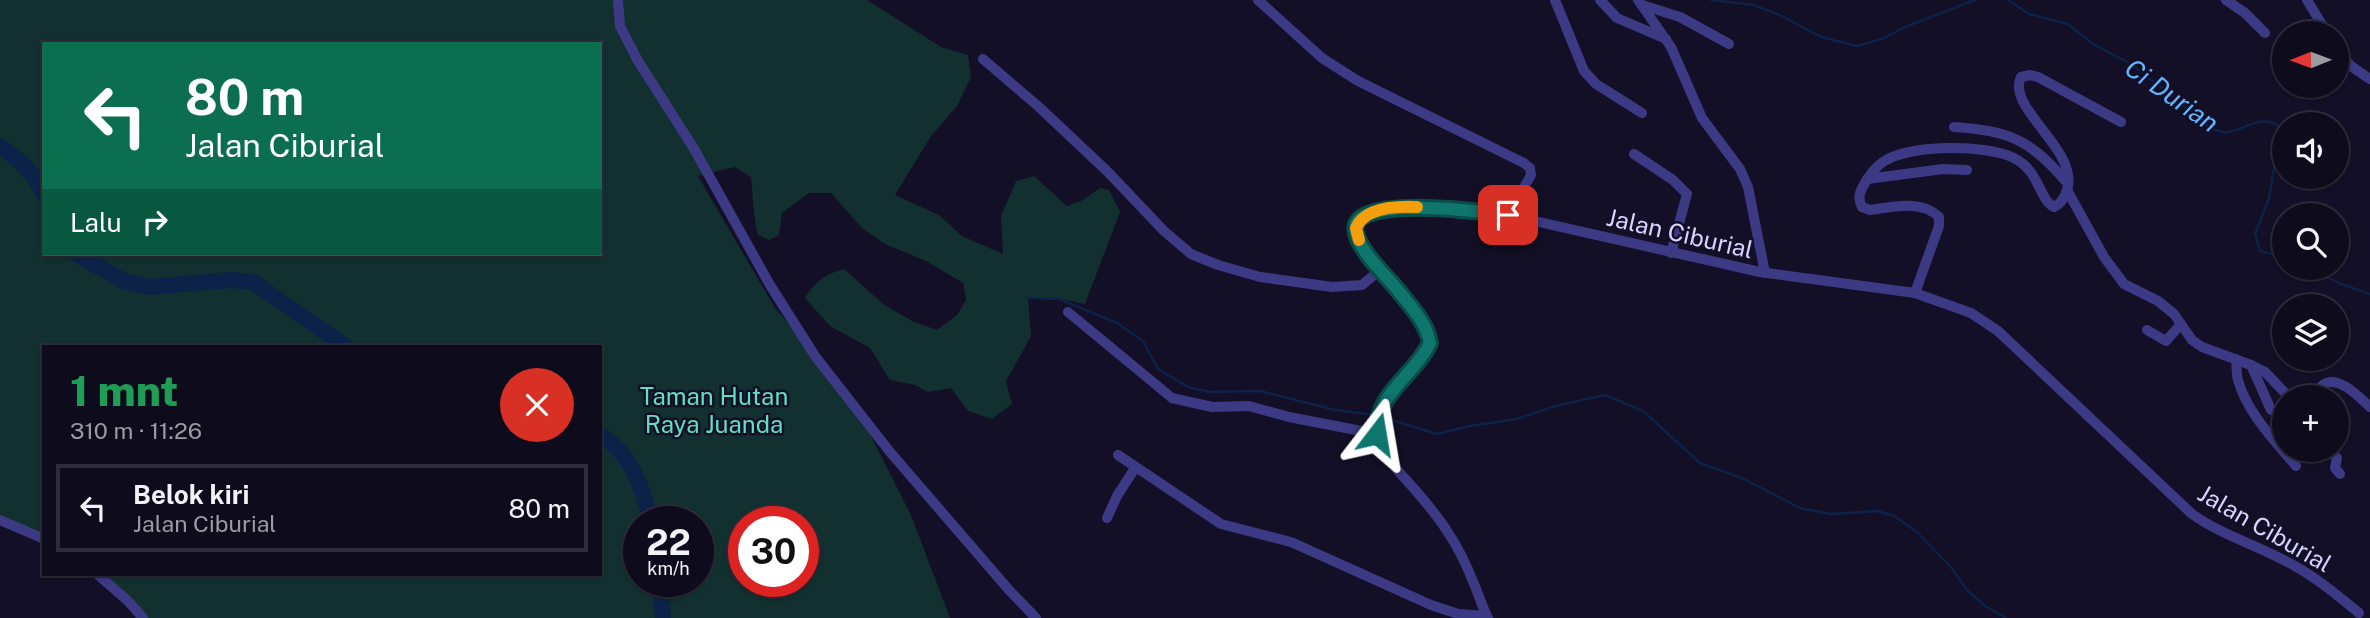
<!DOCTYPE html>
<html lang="id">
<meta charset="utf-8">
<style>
:root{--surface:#0e0b1c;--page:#171425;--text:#f1f3f6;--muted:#9b9ba3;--line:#2e2b3b}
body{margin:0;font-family:"Public Sans",sans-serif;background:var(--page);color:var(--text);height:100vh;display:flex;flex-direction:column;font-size:26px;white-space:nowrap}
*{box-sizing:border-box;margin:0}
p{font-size:23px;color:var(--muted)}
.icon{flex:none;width:38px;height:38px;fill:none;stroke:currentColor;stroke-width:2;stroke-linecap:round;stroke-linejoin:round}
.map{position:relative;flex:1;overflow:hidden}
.sheet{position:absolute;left:42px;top:345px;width:560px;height:231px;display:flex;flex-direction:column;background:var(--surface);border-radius:0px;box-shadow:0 2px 5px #0004,0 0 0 2px var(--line)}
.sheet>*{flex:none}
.hud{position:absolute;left:42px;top:42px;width:560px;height:214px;border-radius:0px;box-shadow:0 2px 5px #0004,0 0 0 2px var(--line);background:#0b6e4f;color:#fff;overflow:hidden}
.needle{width:46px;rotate:269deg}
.controls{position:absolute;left:2272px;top:21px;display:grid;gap:14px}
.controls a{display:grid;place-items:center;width:77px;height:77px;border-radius:50%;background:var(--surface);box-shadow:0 2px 5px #0004,0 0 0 2px var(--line);font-size:35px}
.speed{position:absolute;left:623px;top:506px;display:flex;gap:14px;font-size:35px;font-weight:700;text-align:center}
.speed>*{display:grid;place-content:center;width:91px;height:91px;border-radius:50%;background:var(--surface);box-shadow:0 2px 5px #0004,0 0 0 2px var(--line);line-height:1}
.speed small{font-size:18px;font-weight:400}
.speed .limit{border:10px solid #d22;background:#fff;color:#111}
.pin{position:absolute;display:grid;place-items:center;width:60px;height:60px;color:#fff;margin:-30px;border-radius:14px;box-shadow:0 4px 10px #0006}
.me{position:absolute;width:77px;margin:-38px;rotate:14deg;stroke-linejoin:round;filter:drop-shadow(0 0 5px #0008)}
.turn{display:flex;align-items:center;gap:24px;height:147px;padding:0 28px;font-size:32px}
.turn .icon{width:91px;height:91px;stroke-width:2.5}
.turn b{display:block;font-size:49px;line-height:60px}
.then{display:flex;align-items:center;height:66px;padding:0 28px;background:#0003;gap:14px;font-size:26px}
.round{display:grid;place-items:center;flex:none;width:74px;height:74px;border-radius:37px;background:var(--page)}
.overview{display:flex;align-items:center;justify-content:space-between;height:119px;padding:0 28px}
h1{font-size:42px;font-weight:800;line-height:52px;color:#1e9e55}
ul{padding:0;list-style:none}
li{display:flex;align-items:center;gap:21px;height:88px;margin:0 14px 10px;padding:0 14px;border:4px solid var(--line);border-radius:0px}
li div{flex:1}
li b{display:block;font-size:26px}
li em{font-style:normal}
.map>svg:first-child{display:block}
.green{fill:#12302f;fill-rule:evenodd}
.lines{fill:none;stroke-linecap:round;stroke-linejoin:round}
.stream{stroke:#0c2248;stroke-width:2.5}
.river{stroke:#0c2248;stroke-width:16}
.minor{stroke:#3d3a85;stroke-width:10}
.route-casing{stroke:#0a4d48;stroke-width:18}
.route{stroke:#0f766e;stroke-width:12}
.slow{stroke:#f59e0b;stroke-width:12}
.labels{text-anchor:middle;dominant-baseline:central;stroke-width:5;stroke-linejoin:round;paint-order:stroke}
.street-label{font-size:24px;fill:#d9d4ff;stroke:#130f26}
.park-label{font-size:24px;fill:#5fe0c0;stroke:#130f26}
.water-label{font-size:26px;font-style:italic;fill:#62b6ff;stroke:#130f26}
</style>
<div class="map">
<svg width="2370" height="618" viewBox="0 0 2370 618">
<rect width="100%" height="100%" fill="#130f26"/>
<path class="green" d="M0 0H867L941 47 968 55 971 77 957 106 931 136 895 195 939 215 962 236 1003 254 1001 216 1016 181 1034 176 1067 206 1081 201 1100 188 1109 190 1120 212 1085 304 1057 298H1028L1031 336 1006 381 1012 404 992 419 968 411 951 388 928 392 915 385 890 380 870 348 830 326 805 298C815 281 826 274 844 269L883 304 912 321 937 330 957 315 966 300 963 283 928 262 885 244 862 228 831 193H809L782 213 779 235 769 240 758 235C753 215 753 196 751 177L735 167 698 176 775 308 820 359 862 418 911 515 950 618H136L116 594 90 574H600V346H44V541L0 524ZM44 44H600V254H44ZM639 522H698V581H639ZM744 522H803V581H744Z"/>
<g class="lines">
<g class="stream">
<polyline points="1711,0 1754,5 1782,16 1821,37 1857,46 1882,39 1905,27 1975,0"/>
<path d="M2008 0 2029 14 2068 24 2093 44 2133 65 2211 128C2216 130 2223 133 2228 132 2246 129 2262 114 2279 126L2281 150 2273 173 2269 198 2255 234 2260 251 2284 257"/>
<polyline points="2310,268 2341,284 2370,294"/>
<polyline points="1026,298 1059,299 1117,323 1143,341 1158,369 1188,387 1210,392 1260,391 1335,410 1375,415"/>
<polyline points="1382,417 1437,434 1470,426 1517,419 1556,406 1605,395 1643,411 1700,463 1744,479 1800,508 1831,514 1878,511 1894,516 1917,532 1951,567 1966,589 1985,606 2006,618"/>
</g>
<g class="river">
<path d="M0 146C20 160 34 172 44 195"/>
<polyline points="76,254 126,282 150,287 230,280 253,282 345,346"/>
<path d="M600 435C630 451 644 491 651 522"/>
<polyline points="660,581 663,618"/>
</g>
<g class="minor">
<polyline points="618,0 620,26 638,61 693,147 770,285 815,356 890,452 1009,590 1036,618"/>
<polyline points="1258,0 1322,58 1358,81 1524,163 1530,168 1531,175 1508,215"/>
<polyline points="1555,0 1584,71 1596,84 1642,113"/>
<polyline points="1600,0 1617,18 1666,39"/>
<polyline points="1638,0 1671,47 1702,118 1740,169 1748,187 1765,273"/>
<polyline points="2226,0 2245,13 2265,33"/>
<polyline points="2307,0 2327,33"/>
<polyline points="1642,5 1680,17 1729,44"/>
<polyline points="2336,48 2351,66 2370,79"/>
<polyline points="983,59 1039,107 1108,172 1164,231 1191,254 1218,265 1260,277 1332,287 1362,285 1381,269"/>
<path d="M1954 127C2011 131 2031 140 2068 184"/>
<polyline points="1634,154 1673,180 1687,194 1671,253"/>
<polyline points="1867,179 1943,169 1967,170"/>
<polyline points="2067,190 2104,257 2124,284 2158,301 2174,314 2192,340 2202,347 2251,365 2271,410"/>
<path d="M1915 293 1939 226V217C1922 199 1891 207 1870 210L1862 207C1857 198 1860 191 1865 183 1870 175 1875 167 1883 162 1909 144 1986 144 2014 158 2040 171 2039 200 2054 207 2060 204 2062 201 2065 195 2086 153 2005 110 2021 77L2030 75 2038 77 2121 122"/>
<polyline points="1068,312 1172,398 1212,407 1249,406 1289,417 1377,434"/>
<polyline points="2147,330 2166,341 2181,324"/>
<path d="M2236 359C2237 366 2236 374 2238 380 2247 413 2275 441 2296 466"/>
<polyline points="2251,365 2265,372 2289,397"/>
<path d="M2312 397C2315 393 2320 387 2324 384 2339 375 2360 398 2370 407"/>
<polyline points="2328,450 2337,458 2335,468 2340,474"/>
<polyline points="1118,455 1221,524 1291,542 1431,605 1458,614 1487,616"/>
<polyline points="1107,518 1117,496 1135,468"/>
<polyline points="0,520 44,539"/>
<polyline points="97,574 128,601 143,618"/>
<path d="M1488 618C1482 607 1479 595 1474 584 1467 566 1458 547 1447 531 1432 507 1412 487 1393 465 1384 455 1374 436 1377 422 1384 389 1416 372 1430 343L1423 321 1365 250 1356 234V225L1364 216 1395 208 1413 207 1508 215 1760 272 1915 293 1971 313 1998 331 2192 514C2223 536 2260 546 2293 565 2317 578 2338 596 2359 613"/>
</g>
</g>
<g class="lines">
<g class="route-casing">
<path id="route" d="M1377 434C1374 395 1415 375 1430 343 1426 321 1410 306 1397 289 1385 275 1360 251 1356 233 1345 192 1488 213 1508 215"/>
</g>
<use href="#route" class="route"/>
<path class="slow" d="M1359 240 1356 228C1365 207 1397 206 1417 207"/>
</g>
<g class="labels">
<g class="street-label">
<text transform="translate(1680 233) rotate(13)">Jalan Ciburial</text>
<text transform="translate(2265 528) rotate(30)">Jalan Ciburial</text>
</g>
<g class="park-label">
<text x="714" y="396">Taman Hutan<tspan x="714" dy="28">Raya Juanda</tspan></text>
</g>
<g class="water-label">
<text transform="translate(2172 95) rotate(35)">Ci Durian</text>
</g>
</g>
</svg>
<div class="controls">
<a><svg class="needle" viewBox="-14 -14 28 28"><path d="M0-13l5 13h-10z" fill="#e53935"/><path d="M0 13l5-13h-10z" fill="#9b9ba3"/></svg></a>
<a><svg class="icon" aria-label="sound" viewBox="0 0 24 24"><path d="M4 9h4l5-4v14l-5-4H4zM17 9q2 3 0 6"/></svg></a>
<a><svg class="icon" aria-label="search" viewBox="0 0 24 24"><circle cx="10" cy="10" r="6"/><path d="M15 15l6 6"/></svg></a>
<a><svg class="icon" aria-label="layers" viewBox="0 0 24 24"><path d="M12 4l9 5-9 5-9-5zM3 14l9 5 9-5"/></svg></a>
<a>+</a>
</div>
<div class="speed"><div>22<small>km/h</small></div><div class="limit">30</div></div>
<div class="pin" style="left:1508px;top:215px;background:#d93025"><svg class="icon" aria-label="arrive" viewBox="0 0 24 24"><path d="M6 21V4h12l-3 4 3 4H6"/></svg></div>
<svg class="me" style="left:1377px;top:434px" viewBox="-20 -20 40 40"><path d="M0-17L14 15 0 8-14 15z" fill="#0f766e" stroke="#fff" stroke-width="4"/></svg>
<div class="hud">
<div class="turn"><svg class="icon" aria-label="left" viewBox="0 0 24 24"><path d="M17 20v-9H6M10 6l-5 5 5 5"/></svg><div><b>80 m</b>Jalan Ciburial</div></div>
<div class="then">Lalu<svg class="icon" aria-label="right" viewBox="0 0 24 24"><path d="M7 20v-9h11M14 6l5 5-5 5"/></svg></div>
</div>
<section class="sheet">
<div class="overview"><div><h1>1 mnt</h1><p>310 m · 11:26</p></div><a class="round" style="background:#d93025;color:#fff"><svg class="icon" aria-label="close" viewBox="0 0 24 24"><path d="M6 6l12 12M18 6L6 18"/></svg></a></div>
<ul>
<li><svg class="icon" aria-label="left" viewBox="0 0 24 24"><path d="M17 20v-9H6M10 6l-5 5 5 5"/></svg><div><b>Belok kiri</b><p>Jalan Ciburial</p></div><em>80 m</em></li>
</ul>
</section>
</div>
